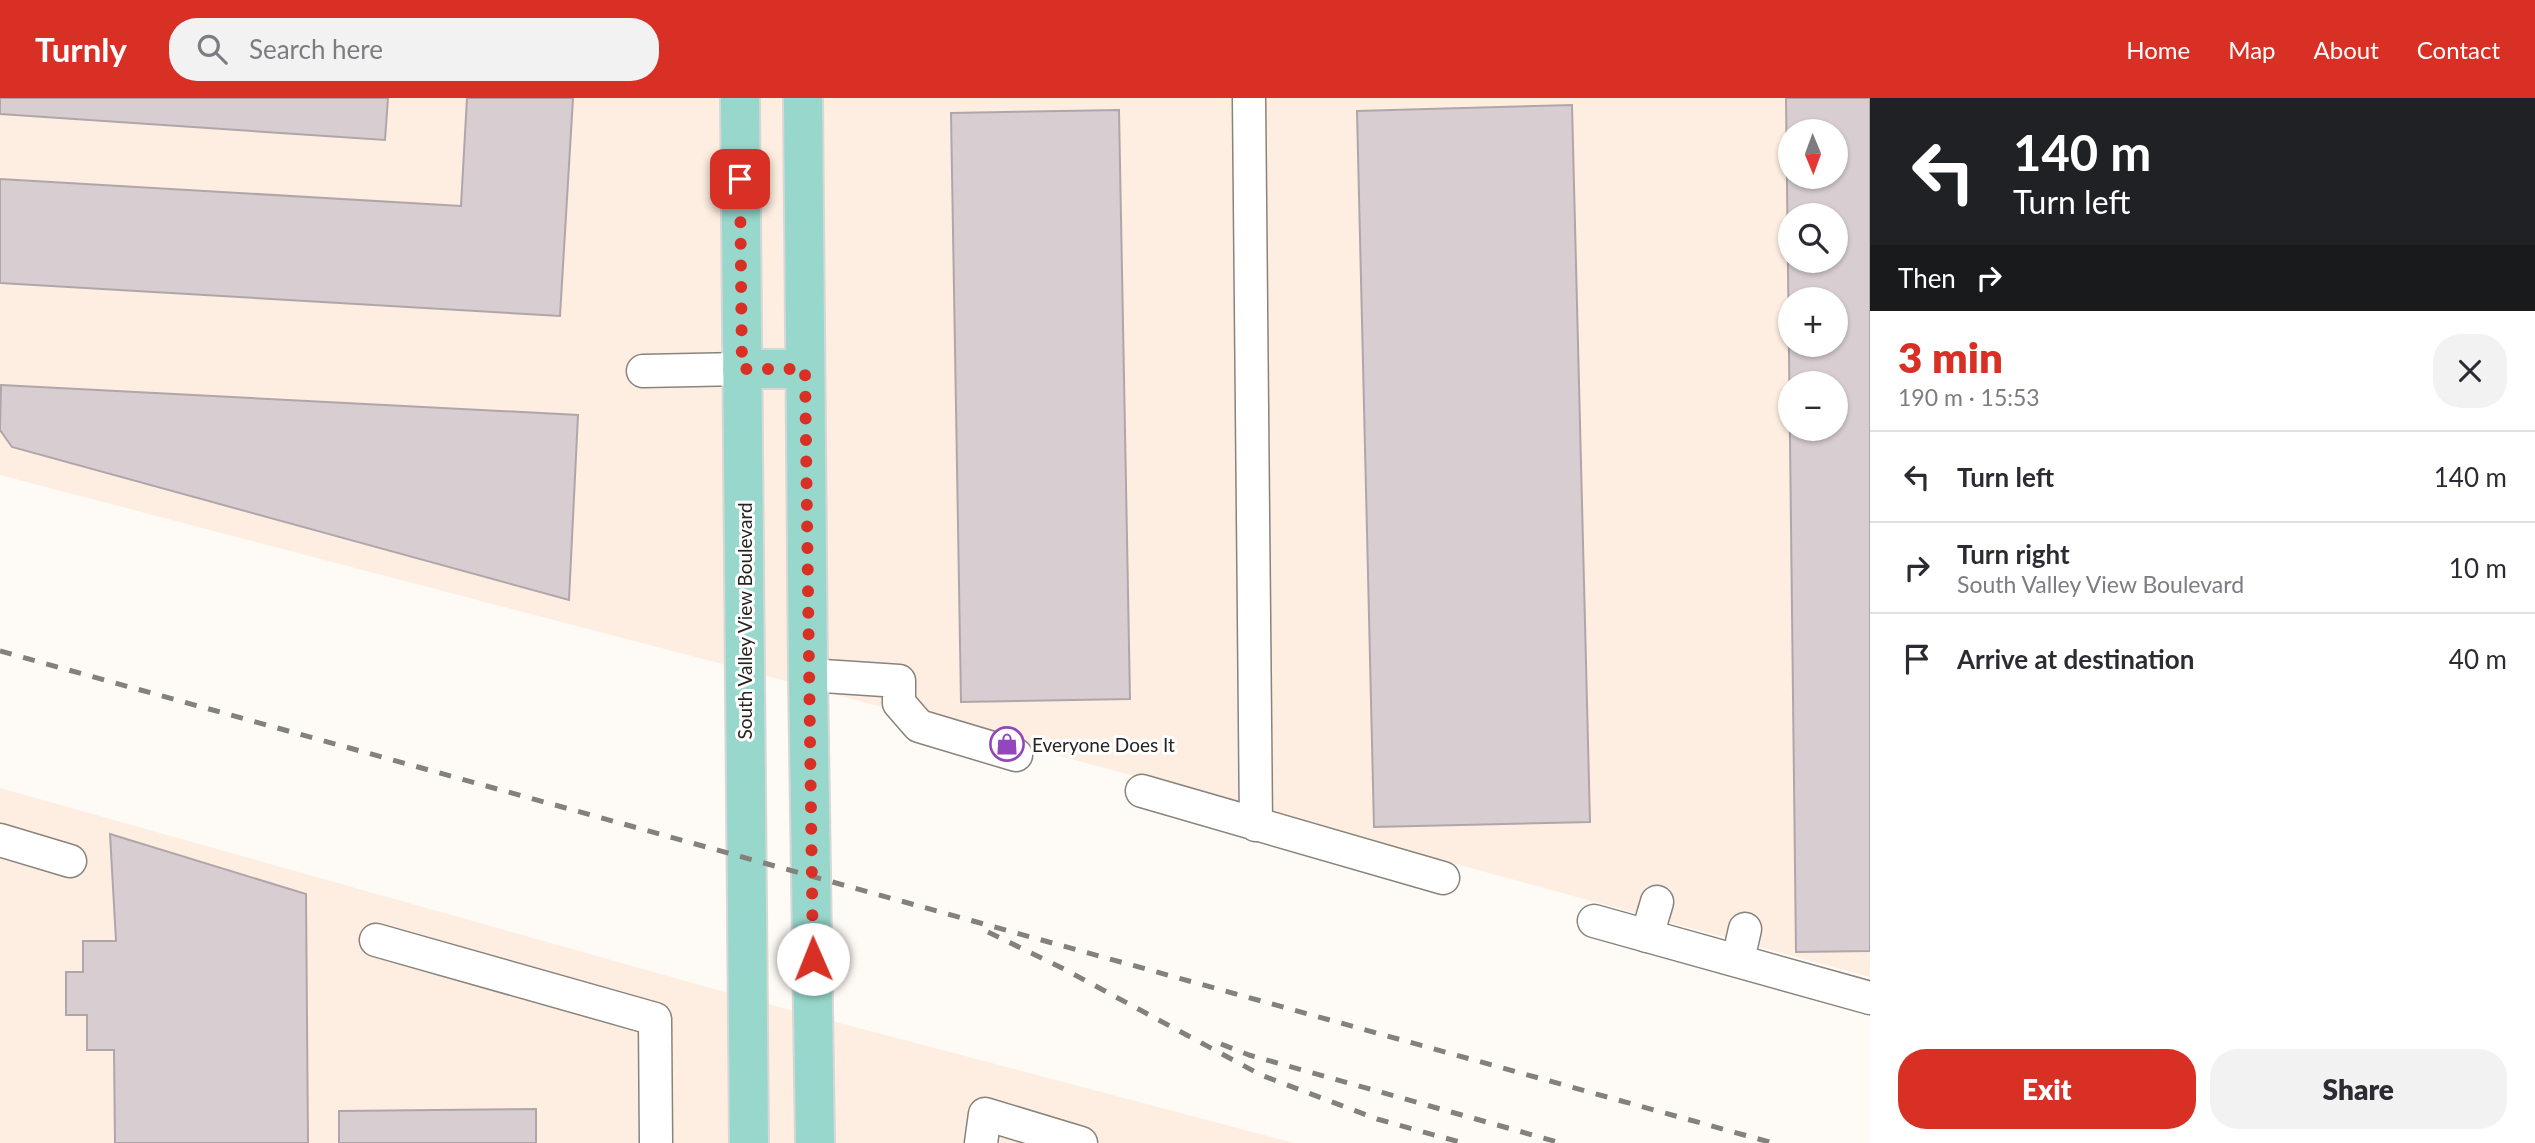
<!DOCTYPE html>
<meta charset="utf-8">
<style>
:root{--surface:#fff;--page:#f2f2f3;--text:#2b2b33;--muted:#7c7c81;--line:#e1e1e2;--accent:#d93025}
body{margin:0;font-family:Lato,sans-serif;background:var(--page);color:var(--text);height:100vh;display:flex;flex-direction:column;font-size:26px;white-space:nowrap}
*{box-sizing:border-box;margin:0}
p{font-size:23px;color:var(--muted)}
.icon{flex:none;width:38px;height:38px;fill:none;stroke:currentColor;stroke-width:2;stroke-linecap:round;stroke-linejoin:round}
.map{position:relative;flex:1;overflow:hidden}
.details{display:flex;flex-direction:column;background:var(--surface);width:665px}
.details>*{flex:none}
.top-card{background:#202124;color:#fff;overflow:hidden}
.needle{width:46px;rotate:179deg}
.buttons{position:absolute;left:1778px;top:21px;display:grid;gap:14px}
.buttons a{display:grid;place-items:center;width:70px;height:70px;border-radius:50%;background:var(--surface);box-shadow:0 2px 5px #0004;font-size:35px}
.pin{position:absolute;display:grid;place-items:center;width:60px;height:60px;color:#fff;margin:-30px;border-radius:14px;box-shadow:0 4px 10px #0006}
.me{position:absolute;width:77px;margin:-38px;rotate:359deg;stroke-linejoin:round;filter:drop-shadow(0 0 5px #0008)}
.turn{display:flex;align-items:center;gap:24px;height:147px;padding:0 28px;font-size:32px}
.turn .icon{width:91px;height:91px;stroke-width:2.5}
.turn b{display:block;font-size:49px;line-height:60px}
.then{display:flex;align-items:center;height:66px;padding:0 28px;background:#0003;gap:14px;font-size:26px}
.round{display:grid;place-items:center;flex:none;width:74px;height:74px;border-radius:28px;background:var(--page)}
.summary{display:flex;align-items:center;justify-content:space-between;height:119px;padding:0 28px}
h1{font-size:42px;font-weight:800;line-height:52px;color:var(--accent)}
.cta{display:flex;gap:14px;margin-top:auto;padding:14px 28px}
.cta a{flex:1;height:80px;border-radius:28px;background:var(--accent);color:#fff;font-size:28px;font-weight:800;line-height:80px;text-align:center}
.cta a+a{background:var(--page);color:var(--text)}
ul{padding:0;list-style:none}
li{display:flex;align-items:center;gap:21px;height:91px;padding:0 28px;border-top:2px solid var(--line)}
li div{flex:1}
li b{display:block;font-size:26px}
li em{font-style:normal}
header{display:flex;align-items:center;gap:42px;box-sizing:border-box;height:98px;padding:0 35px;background:var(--accent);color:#fff}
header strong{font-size:33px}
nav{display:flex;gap:38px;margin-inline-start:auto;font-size:24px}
.search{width:490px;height:63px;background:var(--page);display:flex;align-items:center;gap:18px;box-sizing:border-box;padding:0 24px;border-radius:28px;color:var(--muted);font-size:26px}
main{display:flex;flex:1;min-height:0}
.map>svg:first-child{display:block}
.industrial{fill:#fdeee1;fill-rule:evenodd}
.building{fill:#d8ced2;stroke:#b0a6aa;stroke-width:2;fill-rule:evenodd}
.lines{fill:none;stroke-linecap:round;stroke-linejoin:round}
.minor-casing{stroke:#89837c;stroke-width:35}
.major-casing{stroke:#d8d7d7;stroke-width:42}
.minor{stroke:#fff;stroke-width:32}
.major{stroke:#98d7cb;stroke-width:38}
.rail{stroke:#84807c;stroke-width:5;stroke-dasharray:12 12;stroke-linecap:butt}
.route{stroke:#d93025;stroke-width:12;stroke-dasharray:0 21.6}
.labels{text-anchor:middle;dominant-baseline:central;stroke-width:6;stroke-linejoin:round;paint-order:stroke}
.street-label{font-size:19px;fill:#262320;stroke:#fff}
.poi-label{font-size:19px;fill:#262320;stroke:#fff;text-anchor:start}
</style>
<header>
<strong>Turnly</strong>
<div class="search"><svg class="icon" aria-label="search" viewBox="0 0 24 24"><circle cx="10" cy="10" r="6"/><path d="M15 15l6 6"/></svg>Search here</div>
<nav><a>Home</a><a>Map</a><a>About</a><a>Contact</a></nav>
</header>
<main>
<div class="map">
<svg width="1870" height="1045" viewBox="0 0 1870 1045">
<rect width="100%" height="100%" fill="#fefaf5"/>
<g class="industrial">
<path d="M0 0H1870V879L753 574 0 377ZM1790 33H1836V79H1790ZM1790 117H1836V163H1790ZM1790 201H1836V247H1790ZM1790 285H1836V331H1790Z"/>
<polygon points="0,690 760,904 1294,1045 0,1045"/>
</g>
<g class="building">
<polygon points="0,0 388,0 385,42 0,16"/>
<polygon points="467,0 573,0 560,218 0,185 0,81 461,108"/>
<path d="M1786 0H1870V853L1796 854ZM1790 33H1836V79H1790ZM1790 117H1836V163H1790ZM1790 201H1836V247H1790ZM1790 285H1836V331H1790Z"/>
<polygon points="1572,7 1590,724 1374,729 1357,13"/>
<polygon points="1119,12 1130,601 961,604 951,15"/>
<polygon points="1,287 578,317 569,502 12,349 0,332"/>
<polygon points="110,736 306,796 308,1045 115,1045 114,952 87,952 87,917 66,917 66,874 83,874 83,843 116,843"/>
<polygon points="536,1011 536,1045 339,1045 339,1013"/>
</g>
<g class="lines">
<g class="minor-casing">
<g id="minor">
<polyline points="1249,0 1256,727"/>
<polyline points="643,273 742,271"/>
<polyline points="808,577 899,583 899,605 919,628 1016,657"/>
<polyline points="1142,693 1443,780"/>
<polyline points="0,742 70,763"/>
<polyline points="1594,823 1870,900"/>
<polyline points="1647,838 1657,804"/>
<polyline points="376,842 655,921 656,1045"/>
<polyline points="1738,862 1745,831"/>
<polyline points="981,1045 985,1016 1081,1045"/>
</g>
</g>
<g class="major-casing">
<g id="major">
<polyline points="740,0 749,1045"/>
<polyline points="803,0 808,577 815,1045"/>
<polyline points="742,271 805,271"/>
</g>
</g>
<use href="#minor" class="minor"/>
<use href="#major" class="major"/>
<g class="rail">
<polyline points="0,553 1773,1045"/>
<polyline points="988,834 1064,871 1261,977 1377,1021 1463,1045"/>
<polyline points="1221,946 1249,957 1561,1045"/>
</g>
</g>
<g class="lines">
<polyline class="route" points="740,81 742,271 805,271 813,861"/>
</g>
<defs>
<g id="shop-ring" transform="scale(1.75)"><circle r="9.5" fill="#fff" stroke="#9248ba" stroke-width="1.5"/><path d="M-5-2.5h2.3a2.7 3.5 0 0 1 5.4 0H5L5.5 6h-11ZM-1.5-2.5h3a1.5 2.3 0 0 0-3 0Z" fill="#9248ba"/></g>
</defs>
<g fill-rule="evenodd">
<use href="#shop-ring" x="1007" y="646"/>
</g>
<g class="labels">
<g class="street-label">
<text transform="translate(744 523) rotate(-90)">South Valley View Boulevard</text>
</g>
<g class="poi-label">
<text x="1032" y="646">Everyone Does It</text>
</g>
</g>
</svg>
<div class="buttons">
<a><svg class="needle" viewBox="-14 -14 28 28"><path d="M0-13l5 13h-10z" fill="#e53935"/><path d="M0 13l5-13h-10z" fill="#7c7c81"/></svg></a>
<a><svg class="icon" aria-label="search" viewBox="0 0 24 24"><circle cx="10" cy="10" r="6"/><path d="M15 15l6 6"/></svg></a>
<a>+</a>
<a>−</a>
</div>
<div class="pin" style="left:740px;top:81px;background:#d93025"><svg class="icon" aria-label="arrive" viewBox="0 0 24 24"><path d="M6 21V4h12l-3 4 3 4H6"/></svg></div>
<svg class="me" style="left:813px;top:861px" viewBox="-20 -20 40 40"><circle r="19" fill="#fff"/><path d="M0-13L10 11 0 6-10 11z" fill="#d93025"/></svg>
</div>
<section class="details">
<div class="top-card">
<div class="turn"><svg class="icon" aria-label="left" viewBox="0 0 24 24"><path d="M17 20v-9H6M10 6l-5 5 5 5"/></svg><div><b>140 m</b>Turn left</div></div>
<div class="then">Then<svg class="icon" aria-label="right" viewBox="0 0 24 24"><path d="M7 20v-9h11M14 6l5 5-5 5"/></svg></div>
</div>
<div class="summary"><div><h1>3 min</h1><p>190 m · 15:53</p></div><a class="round"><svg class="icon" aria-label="close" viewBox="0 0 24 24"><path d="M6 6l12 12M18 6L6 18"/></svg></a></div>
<ul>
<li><svg class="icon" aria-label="left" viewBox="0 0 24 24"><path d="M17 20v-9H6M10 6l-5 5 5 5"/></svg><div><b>Turn left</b></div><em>140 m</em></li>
<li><svg class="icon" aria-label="right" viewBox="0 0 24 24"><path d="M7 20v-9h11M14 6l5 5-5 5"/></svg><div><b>Turn right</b><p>South Valley View Boulevard</p></div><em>10 m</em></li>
<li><svg class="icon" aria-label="arrive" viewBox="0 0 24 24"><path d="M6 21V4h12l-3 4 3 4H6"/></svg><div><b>Arrive at destination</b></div><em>40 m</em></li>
</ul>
<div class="cta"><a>Exit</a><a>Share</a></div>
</section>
</main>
